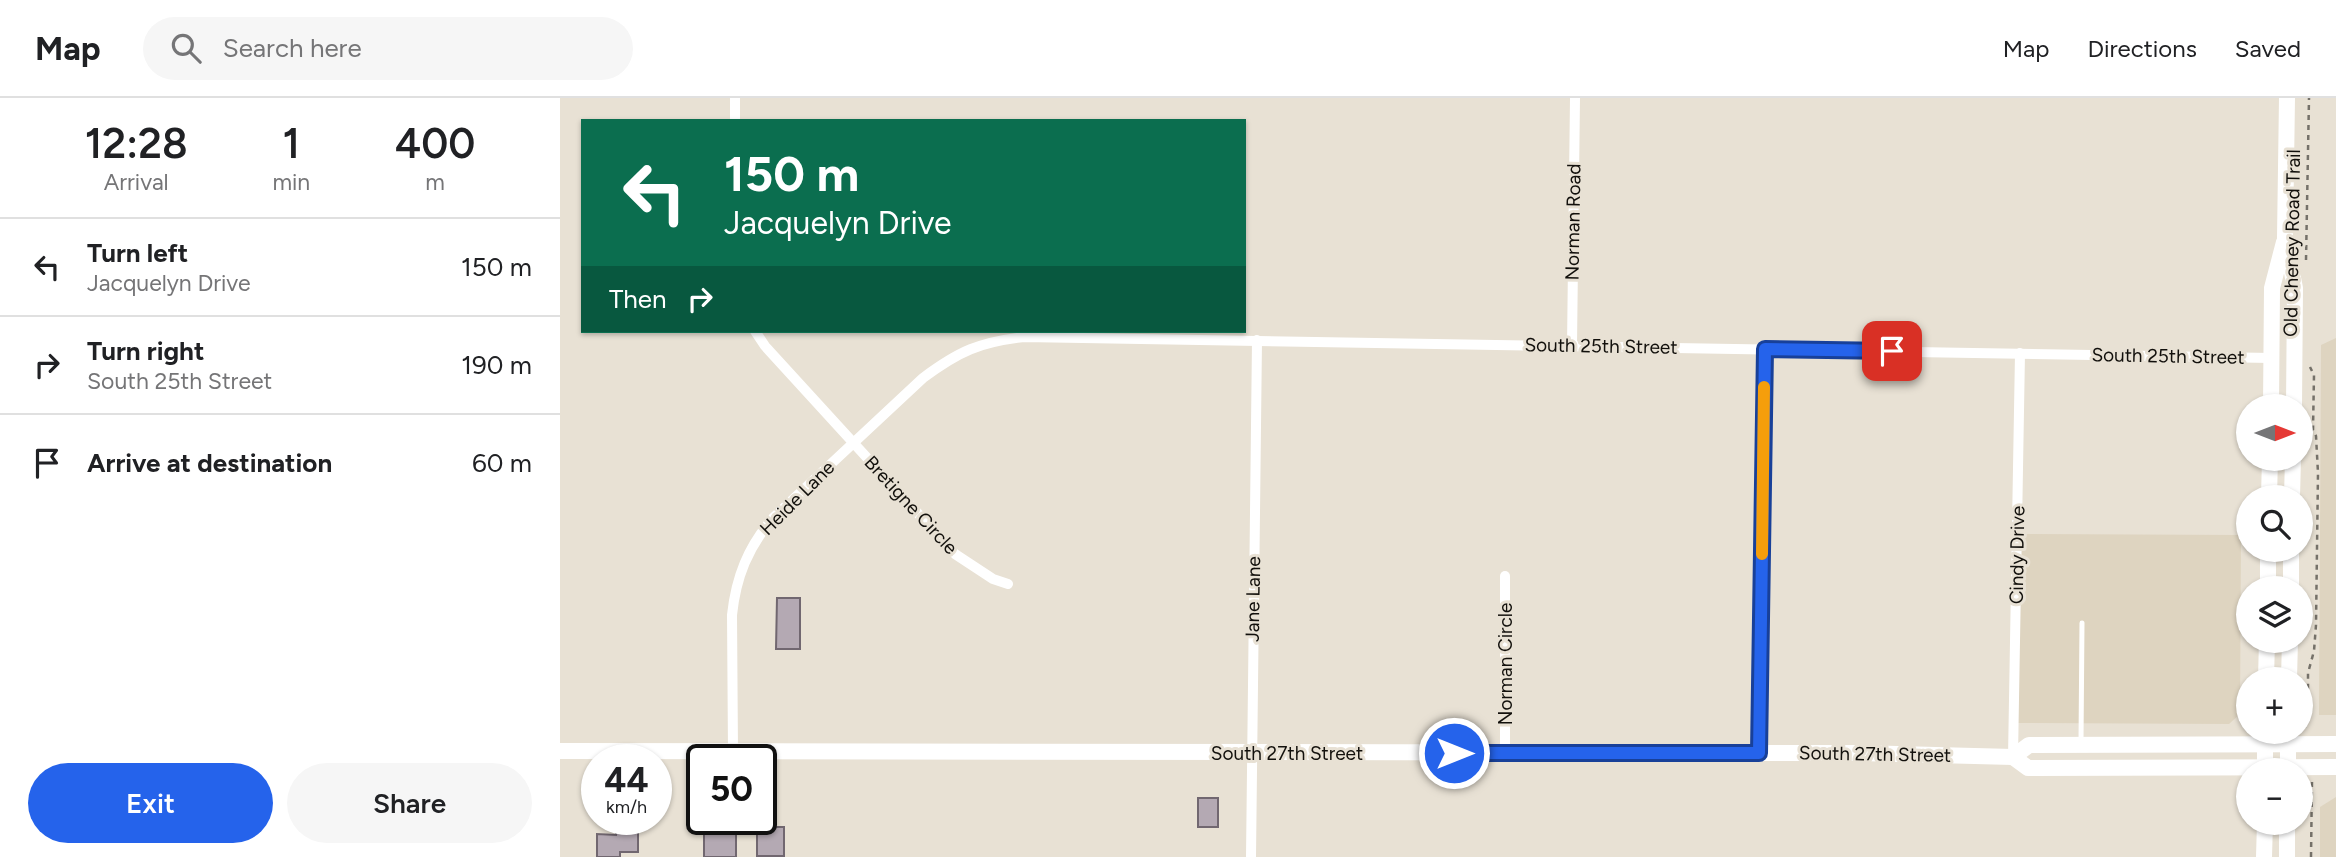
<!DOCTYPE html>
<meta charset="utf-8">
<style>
:root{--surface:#fff;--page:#f6f6f6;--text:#202124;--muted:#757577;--line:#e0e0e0;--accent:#2563eb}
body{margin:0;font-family:Figtree,sans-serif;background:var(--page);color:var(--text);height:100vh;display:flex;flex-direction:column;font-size:26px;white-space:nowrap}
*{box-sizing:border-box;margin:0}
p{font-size:23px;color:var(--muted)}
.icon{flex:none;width:38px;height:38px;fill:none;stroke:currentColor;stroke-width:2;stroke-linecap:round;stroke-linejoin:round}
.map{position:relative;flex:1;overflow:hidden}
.drawer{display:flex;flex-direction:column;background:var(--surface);width:560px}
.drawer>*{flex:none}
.top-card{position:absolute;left:21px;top:21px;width:665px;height:214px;border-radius:0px;box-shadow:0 2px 5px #0004;background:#0b6e4f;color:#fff;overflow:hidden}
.needle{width:46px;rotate:90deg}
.fabs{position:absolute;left:1676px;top:296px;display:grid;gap:14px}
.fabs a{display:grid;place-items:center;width:77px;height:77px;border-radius:50%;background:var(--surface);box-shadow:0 2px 5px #0004;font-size:35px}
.speed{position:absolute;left:21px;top:646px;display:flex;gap:14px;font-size:35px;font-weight:700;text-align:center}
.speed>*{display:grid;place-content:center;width:91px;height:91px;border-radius:50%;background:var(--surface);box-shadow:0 2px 5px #0004;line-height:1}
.speed small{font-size:18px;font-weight:400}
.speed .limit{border:4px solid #111;border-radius:10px;background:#fff;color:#111}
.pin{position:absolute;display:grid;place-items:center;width:60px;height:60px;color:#fff;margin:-30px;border-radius:14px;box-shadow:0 4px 10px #0006}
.me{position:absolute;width:77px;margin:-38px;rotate:90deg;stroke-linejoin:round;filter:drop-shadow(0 0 5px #0008)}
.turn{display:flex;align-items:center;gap:24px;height:147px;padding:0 28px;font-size:32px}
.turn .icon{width:91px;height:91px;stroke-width:2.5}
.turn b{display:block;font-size:49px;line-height:60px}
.then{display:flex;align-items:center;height:66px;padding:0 28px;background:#0003;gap:14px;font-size:26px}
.eta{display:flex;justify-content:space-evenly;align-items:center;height:119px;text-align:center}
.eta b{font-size:42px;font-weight:600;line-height:49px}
.button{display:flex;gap:14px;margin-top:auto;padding:14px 28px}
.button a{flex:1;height:80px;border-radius:42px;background:var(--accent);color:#fff;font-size:28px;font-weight:600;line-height:80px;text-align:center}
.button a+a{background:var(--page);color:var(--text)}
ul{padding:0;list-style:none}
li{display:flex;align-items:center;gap:21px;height:98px;padding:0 28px;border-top:2px solid var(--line)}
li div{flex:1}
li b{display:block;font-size:26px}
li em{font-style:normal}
header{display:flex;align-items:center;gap:42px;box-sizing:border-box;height:98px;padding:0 35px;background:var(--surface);border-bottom:2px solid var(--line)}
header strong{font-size:33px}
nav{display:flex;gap:38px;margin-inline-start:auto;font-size:24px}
.search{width:490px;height:63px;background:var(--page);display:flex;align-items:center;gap:18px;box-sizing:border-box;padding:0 24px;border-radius:38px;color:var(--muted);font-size:26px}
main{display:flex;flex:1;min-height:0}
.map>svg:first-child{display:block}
.built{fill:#ded4c0}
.building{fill:#b4a9b3;stroke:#716770;stroke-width:2}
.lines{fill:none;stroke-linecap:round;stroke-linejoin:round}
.path{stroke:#757169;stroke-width:2.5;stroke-dasharray:5 5;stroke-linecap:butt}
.service{stroke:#fff;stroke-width:5}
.minor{stroke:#fff;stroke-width:10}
.secondary{stroke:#fff;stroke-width:16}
.route-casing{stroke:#184099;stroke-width:18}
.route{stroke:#2563eb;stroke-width:12}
.slow{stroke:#f59e0b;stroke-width:12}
.labels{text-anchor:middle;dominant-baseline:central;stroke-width:6;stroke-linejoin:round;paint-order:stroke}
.street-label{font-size:19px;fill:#12100c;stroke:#e8e1d4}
</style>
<header>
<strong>Map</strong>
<div class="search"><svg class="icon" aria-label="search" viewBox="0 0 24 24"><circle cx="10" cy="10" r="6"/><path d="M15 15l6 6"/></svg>Search here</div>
<nav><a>Map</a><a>Directions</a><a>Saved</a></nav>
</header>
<main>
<section class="drawer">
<div class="eta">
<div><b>12:28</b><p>Arrival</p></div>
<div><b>1</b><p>min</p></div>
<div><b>400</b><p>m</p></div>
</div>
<ul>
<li><svg class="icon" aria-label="left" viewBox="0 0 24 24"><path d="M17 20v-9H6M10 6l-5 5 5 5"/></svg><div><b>Turn left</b><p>Jacquelyn Drive</p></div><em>150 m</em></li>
<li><svg class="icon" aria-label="right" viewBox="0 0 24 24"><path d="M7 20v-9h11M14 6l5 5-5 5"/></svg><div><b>Turn right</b><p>South 25th Street</p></div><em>190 m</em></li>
<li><svg class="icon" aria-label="arrive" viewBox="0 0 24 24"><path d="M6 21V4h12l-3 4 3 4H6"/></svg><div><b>Arrive at destination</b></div><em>60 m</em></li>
</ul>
<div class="button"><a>Exit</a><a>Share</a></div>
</section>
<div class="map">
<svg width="1776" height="759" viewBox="0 0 1776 759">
<rect width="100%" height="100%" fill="#e8e1d4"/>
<g class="built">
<polygon points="1776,240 1776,617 1759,617 1761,247"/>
<polygon points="1457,436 1681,437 1680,616 1669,626 1454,625"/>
<polygon points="1776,699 1776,759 1760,759 1760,709"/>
</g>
<g class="building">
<polygon points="217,500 240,500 240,551 216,551"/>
<rect x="638" y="700" width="20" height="29"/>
<polygon points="56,724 78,724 78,754 60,754 60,759 37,759 37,736 56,737"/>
<rect x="197" y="729" width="27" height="29"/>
<rect x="144" y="730" width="32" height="29"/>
</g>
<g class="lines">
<g class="path">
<polyline points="1746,162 1749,0"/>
<polyline points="1745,630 1744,622 1748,612 1748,575 1754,553 1756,527 1758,375 1756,338 1753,332 1754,277 1750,269"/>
<polyline points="1751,759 1752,682"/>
</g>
<polyline class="service" points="1521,643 1522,525"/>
<g class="minor">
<polyline points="175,23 175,0"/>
<polyline points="195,233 205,248 395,456 433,481 448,486"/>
<polyline points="1012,248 1015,0"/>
<path d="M173 654 172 517C176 479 188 449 213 420L363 280C399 253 420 244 464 239L1712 260"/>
<polyline points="945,655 945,478"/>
<polyline points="1199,655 1205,251"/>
<polyline points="1453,659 1460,255"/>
<polyline points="691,759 697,242"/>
</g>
<g class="secondary">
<polyline points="1727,0 1725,139 1735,190 1734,308"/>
<polyline points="1711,308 1712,190 1724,144"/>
<polyline points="1709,399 1710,360"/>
<polyline points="1732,399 1733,360"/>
<polyline points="1708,490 1708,452"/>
<polyline points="1731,490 1731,452"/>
<polyline points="1706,581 1707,542"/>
<polyline points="1729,581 1730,542"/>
<polyline points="0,653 1299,655 1453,659 1469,647 1776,646"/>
<polyline points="1453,659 1468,670 1776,669"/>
<polyline points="1705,672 1705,634"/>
<polyline points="1728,672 1728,634"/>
<polyline points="1704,759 1705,724"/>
<polyline points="1727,759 1727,724"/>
</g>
</g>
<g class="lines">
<g class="route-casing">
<polyline id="route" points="894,655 1199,655 1205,251 1332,253"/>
</g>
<use href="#route" class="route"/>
<polyline class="slow" points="1202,456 1204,289"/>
</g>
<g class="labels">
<g class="street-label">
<text transform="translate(1013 124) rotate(-89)">Norman Road</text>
<text transform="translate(1732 145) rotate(-89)">Old Cheney Road Trail</text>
<text transform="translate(1041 248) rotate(1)">South 25th Street</text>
<text transform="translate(1608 258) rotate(1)">South 25th Street</text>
<text transform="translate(237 400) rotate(-45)">Heide Lane</text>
<text transform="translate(351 407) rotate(47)">Bretigne Circle</text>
<text transform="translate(1457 457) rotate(-89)">Cindy Drive</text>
<text transform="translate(693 501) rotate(-89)">Jane Lane</text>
<text transform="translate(945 566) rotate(-90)">Norman Circle</text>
<text x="727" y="655">South 27th Street</text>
<text transform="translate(1315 656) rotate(1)">South 27th Street</text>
</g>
</g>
</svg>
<div class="fabs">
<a><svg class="needle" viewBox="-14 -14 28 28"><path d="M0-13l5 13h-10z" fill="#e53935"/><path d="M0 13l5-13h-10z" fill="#757577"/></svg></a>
<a><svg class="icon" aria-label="search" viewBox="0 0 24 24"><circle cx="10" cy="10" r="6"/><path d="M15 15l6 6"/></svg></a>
<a><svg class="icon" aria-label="layers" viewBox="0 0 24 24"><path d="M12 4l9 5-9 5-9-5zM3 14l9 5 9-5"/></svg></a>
<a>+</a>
<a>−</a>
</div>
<div class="speed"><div>44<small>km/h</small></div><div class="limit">50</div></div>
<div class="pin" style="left:1332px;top:253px;background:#d93025"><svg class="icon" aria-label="arrive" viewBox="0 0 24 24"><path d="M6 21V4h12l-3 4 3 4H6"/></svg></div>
<svg class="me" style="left:894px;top:655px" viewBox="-20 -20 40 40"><circle r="17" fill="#2563eb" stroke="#fff" stroke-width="3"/><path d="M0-11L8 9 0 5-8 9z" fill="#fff"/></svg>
<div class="top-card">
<div class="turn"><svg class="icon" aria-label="left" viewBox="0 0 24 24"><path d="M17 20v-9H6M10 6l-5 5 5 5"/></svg><div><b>150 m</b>Jacquelyn Drive</div></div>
<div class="then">Then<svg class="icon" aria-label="right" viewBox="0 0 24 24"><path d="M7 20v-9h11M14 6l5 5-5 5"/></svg></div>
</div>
</div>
</main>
